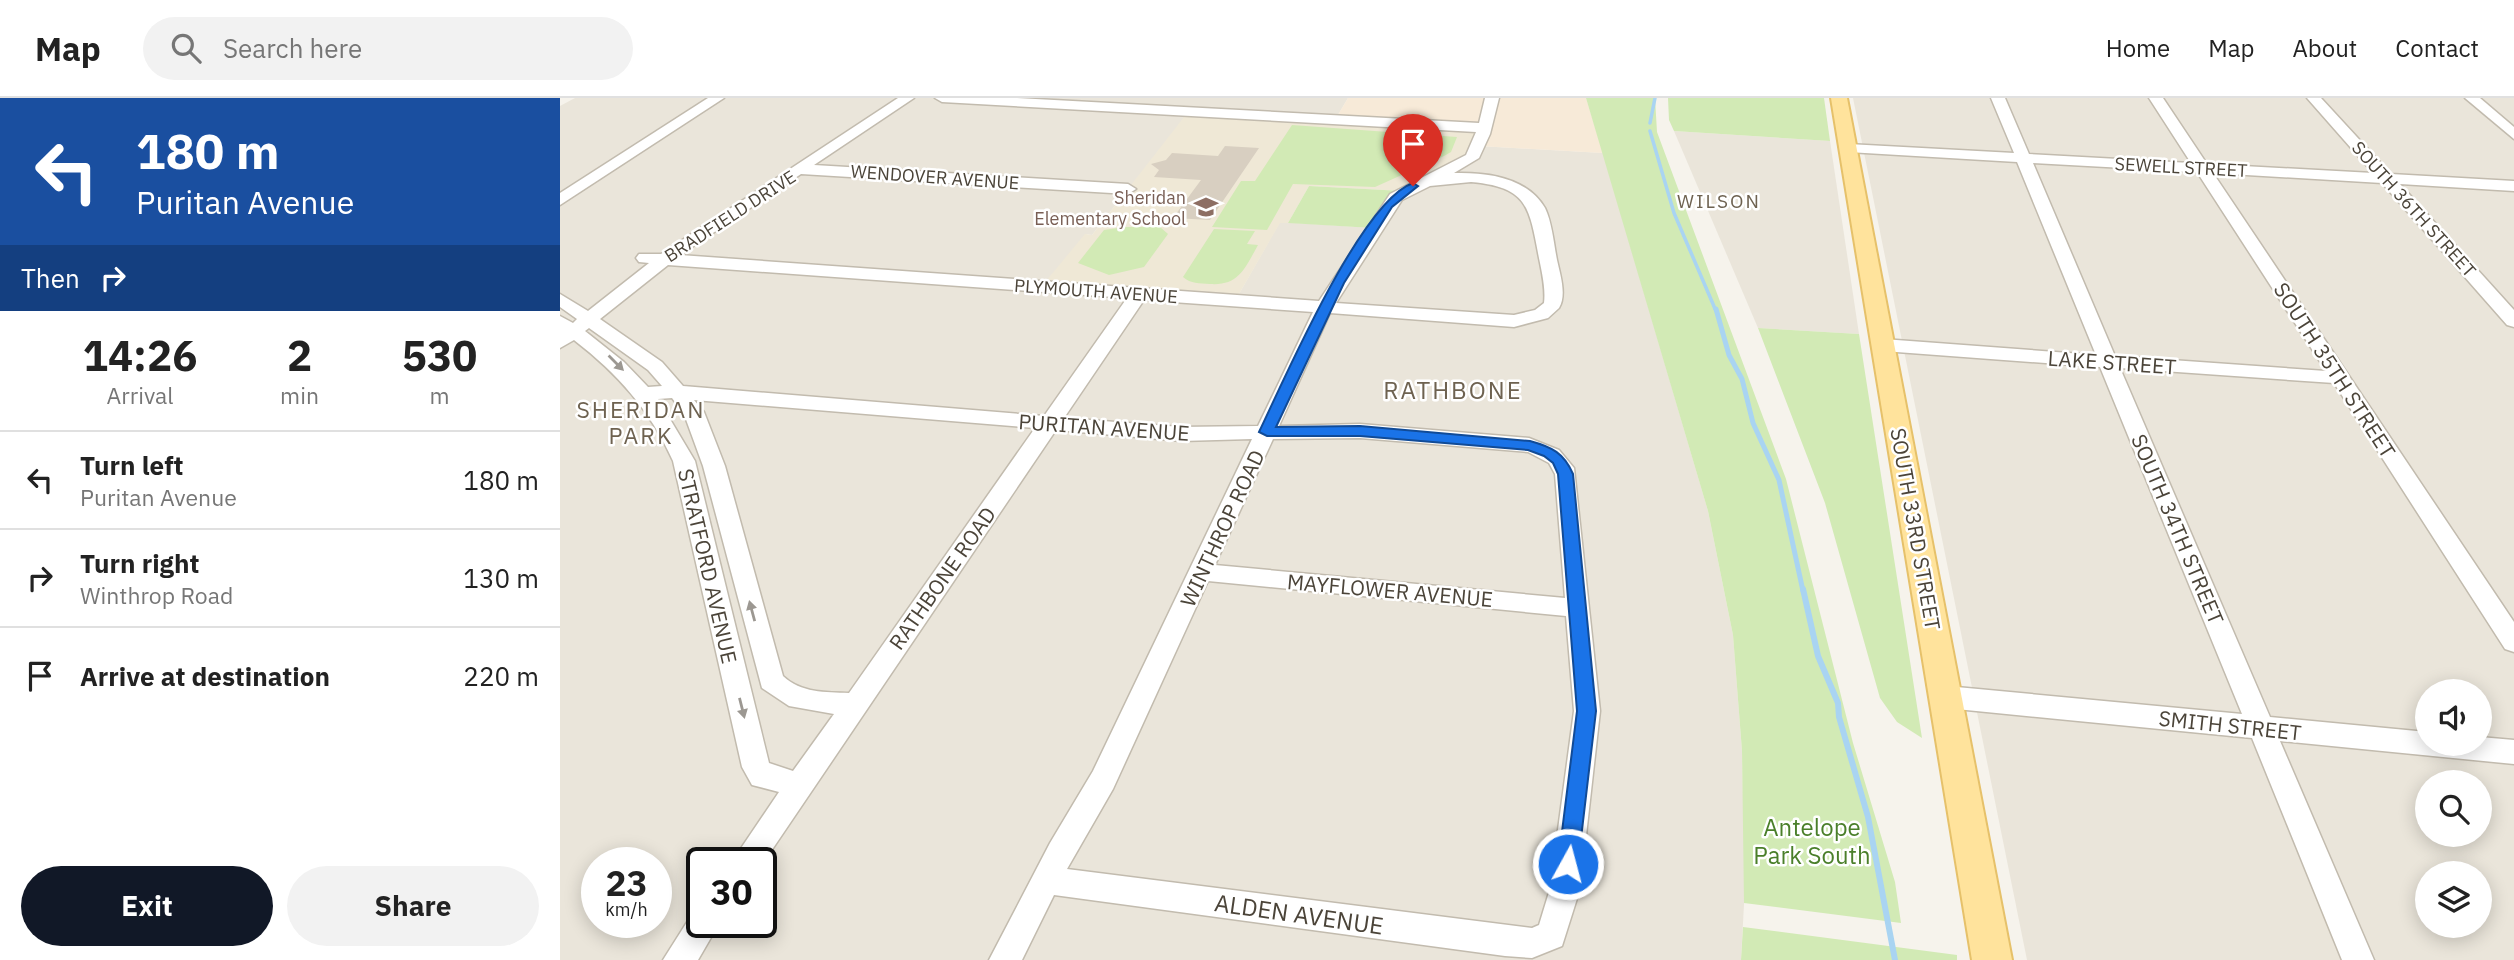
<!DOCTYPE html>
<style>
:root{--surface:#fff;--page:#f2f2f2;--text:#222;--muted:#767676;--line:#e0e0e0;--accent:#111827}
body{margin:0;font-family:"IBM Plex Sans",sans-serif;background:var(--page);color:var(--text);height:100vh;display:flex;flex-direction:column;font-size:26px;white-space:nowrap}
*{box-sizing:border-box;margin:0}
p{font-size:23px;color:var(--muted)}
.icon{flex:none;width:38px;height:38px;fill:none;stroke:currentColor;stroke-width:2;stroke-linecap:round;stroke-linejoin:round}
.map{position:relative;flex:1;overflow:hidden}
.side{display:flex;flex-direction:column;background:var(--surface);width:560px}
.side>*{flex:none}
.top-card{background:#1a4fa0;color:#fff;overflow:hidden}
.buttons{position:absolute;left:1855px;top:581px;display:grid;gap:14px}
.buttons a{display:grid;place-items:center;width:77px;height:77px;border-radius:50%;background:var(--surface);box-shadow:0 4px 18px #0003;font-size:35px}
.speed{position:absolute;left:21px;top:749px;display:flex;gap:14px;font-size:35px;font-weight:700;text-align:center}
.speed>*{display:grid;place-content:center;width:91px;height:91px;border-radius:50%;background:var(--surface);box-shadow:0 4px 18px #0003;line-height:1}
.speed small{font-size:18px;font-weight:400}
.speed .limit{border:4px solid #111;border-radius:10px;background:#fff;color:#111}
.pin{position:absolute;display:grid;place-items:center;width:60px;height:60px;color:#fff;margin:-72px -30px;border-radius:50% 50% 50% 0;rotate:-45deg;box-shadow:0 0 7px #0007}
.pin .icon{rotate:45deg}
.me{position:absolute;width:77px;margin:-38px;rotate:7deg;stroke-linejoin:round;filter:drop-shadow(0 0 5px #0008)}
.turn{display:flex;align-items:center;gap:24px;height:147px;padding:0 21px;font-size:32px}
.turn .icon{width:91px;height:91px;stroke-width:2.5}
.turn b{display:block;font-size:49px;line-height:60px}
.then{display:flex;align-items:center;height:66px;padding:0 21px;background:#0003;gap:14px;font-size:26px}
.eta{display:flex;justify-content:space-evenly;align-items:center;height:119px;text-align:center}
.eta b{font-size:42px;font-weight:800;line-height:49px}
.cta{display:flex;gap:14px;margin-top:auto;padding:14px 21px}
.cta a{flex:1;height:80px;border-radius:42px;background:var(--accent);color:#fff;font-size:28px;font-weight:800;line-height:80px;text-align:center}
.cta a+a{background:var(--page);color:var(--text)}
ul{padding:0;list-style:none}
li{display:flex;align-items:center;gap:21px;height:98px;padding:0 21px;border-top:2px solid var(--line)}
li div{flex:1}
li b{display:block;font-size:26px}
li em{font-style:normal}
header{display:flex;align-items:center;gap:42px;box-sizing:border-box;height:98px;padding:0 35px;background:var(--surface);border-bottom:2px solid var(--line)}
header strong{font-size:33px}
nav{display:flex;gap:38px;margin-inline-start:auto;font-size:24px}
.search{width:490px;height:63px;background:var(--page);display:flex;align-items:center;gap:18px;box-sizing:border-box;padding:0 24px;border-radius:38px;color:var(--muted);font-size:26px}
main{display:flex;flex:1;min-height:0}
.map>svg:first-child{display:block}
.residential{fill:#eae5da;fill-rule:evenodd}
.commercial{fill:#f7ead8}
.education{fill:#efe8d6}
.green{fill:#d2eab5}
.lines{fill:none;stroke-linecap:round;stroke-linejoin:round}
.stream-far2{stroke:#a9d4f2;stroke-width:3.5}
.stream-far1{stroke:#a9d4f2;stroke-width:5}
.stream{stroke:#a9d4f2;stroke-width:6}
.building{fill:#d8cfc1}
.minor-casing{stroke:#c2bbae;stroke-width:3}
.major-casing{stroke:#e6c16a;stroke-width:4}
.minor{fill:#fff;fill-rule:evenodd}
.major{fill:#ffe39c;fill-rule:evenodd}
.oneway{fill:#9c9892}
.route{fill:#1a73e8;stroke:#114b97;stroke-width:2}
.labels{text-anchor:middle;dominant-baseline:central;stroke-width:5;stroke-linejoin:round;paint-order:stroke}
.far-street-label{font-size:18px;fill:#4b4439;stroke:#fff}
.far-education-label{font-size:18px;fill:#785e54;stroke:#fff;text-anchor:end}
.far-neighbourhood-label{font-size:19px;letter-spacing:2px;fill:#6e6250;stroke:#fff}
.street-label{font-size:21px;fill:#4b4439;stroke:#fff}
.neighbourhood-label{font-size:23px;letter-spacing:2px;fill:#6e6250;stroke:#fff}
.quarter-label{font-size:24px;letter-spacing:2px;fill:#6e6250;stroke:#fff}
.near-park-label{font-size:24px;fill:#4a7f2a;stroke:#fff}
.near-street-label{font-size:24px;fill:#4b4439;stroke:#fff}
</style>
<header>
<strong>Map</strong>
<div class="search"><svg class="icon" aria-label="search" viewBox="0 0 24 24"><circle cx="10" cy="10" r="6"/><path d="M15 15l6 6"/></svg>Search here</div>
<nav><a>Home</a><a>Map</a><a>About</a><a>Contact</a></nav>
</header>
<main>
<section class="side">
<div class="top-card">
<div class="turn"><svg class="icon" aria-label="left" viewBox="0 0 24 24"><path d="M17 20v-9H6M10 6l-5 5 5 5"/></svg><div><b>180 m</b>Puritan Avenue</div></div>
<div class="then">Then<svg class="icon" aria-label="right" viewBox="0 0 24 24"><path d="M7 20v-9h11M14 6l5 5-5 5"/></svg></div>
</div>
<div class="eta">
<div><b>14:26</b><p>Arrival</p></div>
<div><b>2</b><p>min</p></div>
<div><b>530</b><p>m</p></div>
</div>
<ul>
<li><svg class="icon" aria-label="left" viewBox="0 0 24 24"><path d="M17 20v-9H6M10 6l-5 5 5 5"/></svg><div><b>Turn left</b><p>Puritan Avenue</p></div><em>180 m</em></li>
<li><svg class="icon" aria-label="right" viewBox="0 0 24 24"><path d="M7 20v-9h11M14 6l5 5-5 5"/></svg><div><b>Turn right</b><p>Winthrop Road</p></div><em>130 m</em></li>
<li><svg class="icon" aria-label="arrive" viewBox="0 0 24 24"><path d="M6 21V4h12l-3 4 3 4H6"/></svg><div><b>Arrive at destination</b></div><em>220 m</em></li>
</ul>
<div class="cta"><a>Exit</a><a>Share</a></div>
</section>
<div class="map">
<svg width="1954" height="862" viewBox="0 0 1954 862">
<rect width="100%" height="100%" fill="#f6f3ec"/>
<g class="residential">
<path d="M15 0H788L775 22 568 91 532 137 525 136 675 203 720 124 813 130 828 107 919 48 1043 55 1148 413 1173 537 1182 653 1185 788 1181 862H0V8ZM37 765H96V824H37ZM142 765H201V824H142Z"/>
<path d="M1293 0H1954V862H1467ZM1867 593H1920V646H1867ZM1867 684H1920V737H1867ZM1867 775H1920V828H1867Z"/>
<polygon points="1114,33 1270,43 1299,236 1198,230"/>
</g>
<polygon class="commercial" points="788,0 1026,0 1043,55 919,48 775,22"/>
<polygon class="education" points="628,14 925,30 916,55 843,93 749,88 728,125 720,125 675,203 481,189 525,136 532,137"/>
<g class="green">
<polygon points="1026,0 1095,0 1097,34 1226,381 1293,645 1335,784 1341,825 1184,805 1182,653 1173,537 1148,413"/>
<polygon points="1108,0 1264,0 1270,43 1114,33 1109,22"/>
<polygon points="732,27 897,39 891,54 884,58 815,89 733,86 707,132 652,129 681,83 695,83"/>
<polygon points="749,88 843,93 813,130 728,125"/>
<polygon points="564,129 600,129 608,136 584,169 549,177 518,165 544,132"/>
<path d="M654 131 695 133 687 146 698 147C685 170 679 188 650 186 639 185 631 186 623 179Z"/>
<polygon points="1198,230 1299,236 1362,640 1337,624 1320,600 1265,405"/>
<polygon points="1183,829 1397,857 1397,862 1181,862"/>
</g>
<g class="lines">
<g class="stream-far2">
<polyline points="1090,25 1095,0"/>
<polyline points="1090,33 1114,115 1156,213"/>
</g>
<polyline class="stream-far1" points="1156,211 1169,257 1182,281 1193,325 1219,382 1243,493"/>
<polyline class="stream" points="1243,491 1258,558 1278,605 1279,619 1308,719 1335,862"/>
</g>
<polygon class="building" points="665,48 699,50 650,122 613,120 641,82 594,79 599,72 591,66 606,62 612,55 658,58"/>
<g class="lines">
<g class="minor-casing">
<g id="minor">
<polygon points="148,0 164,0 0,107 0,95"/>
<path d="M338 0H354L254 67 568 86 576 91 568 96 241 76 120 157 759 203 830 96 906 57 916 34 382 4 375 0H457L919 25 925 0H939L930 36 919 60 894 75C926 74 967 79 985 110 992 124 994 147 997 162 1000 176 1007 197 999 210L988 220 954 229 770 215 719 328 800 326 969 340 999 352 1014 370 1040 613 1020 791 1002 848 972 860 945 858 494 797 462 862H429L490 745 533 673 692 341 621 343 496 332 201 768V765H171L219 694 192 687 182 669 113 363C90 312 58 276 14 242L0 250V218L13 225 17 221 0 209V196L28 213 89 165 79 164 76 160 79 156H101ZM911 84C966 89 969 107 978 155 981 171 986 189 984 205L975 212 954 217 776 205 842 102 870 88ZM108 167 567 200 484 318 123 288 102 264 40 221ZM584 202 753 214 698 328 621 329 504 320ZM29 230 88 272 102 288 88 289 64 264 25 233ZM112 300 124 316 143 368 202 590 229 608 274 616 233 673 209 665 135 363 98 301ZM134 302 475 330 289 595C265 594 241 595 223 578L165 368 144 314ZM800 340 968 354 989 365 995 376 1005 500 655 467 713 341ZM648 483 1006 518 1014 613 990 791 979 827 972 830 507 771 553 691Z"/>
<path d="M1431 0H1445L1469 56 1631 65 1589 0H1603L1647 66 1813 75 1747 0H1761L1831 76 1954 83V93L1840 86 1954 212V229L1947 227 1822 85 1653 75 1954 524V554L1945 551 1774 285 1560 270 1710 619 1867 634V646H1920V639L1954 642V666L1720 643 1814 862H1782L1692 640 1386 610 1377 607 1373 599 1377 591 1386 588 1682 616 1540 269 1323 253 1314 247 1323 241 1536 257 1457 64 1288 54 1281 50 1288 46 1454 55ZM1473 65 1637 74 1766 273 1555 258Z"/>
<polygon points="1905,0 1920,0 1954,29 1954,41"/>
<polygon points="142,810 142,824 160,824 138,862 103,862 134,813"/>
</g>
</g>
<g class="major-casing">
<polygon id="major" points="1271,0 1287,0 1452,862 1412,862"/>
</g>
<use href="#minor" class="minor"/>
<use href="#major" class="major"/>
</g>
<defs><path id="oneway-solid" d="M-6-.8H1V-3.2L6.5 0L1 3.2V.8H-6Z" transform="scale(1.75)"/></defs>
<g class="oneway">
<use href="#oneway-solid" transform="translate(56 265) rotate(45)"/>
<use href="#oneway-solid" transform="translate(192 513) rotate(-105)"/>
<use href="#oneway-solid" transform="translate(182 610) rotate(76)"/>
</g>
<path class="route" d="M853 85 858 88 832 109 784 185 716 329 800 328 970 343C992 349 1004 355 1013 376L1036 613 1018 766 1015 773 1008 776 1001 773 998 766 1017 613 998 376 993 365 984 358 968 352 800 338H707L699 334C725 280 801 103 853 85Z"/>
<defs>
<g id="school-bare" transform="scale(1.89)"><path d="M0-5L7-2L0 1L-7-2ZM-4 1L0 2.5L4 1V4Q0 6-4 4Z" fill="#8d6e63" stroke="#fff" stroke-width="2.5" paint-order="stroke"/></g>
</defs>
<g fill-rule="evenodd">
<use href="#school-bare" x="646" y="109"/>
</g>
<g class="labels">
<g class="far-street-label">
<text transform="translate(1621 69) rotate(3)">SEWELL STREET</text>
<text transform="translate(375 79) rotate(4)">WENDOVER AVENUE</text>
<text transform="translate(1854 111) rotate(48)">SOUTH 36TH STREET</text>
<text transform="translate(170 118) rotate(-33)">BRADFIELD DRIVE</text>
<text transform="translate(536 193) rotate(4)">PLYMOUTH AVENUE</text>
</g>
<g class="far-education-label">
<text x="626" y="99">Sheridan<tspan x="626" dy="21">Elementary School</tspan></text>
</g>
<g class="far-neighbourhood-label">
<text x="1159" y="103">WILSON</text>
</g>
<g class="street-label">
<text transform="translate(1552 264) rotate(4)">LAKE STREET</text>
<text transform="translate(1775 272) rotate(57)">SOUTH 35TH STREET</text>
<text transform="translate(544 329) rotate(4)">PURITAN AVENUE</text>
<text transform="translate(662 430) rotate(-65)">WINTHROP ROAD</text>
<text transform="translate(1356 431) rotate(80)">SOUTH 33RD STREET</text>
<text transform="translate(1618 431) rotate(67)">SOUTH 34TH STREET</text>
<text transform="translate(148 468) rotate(77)">STRATFORD AVENUE</text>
<text transform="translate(382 480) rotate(-55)">RATHBONE ROAD</text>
<text transform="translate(830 492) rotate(5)">MAYFLOWER AVENUE</text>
<text transform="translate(1670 627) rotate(6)">SMITH STREET</text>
</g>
<g class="neighbourhood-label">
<text x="81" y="311">SHERIDAN<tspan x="81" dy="26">PARK</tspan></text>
</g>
<g class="quarter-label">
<text x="893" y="292">RATHBONE</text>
</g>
<g class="near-park-label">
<text x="1252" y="729">Antelope<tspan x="1252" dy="28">Park South</tspan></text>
</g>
<g class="near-street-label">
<text transform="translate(739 816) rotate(8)">ALDEN AVENUE</text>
</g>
</g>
</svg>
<div class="buttons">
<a><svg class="icon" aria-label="sound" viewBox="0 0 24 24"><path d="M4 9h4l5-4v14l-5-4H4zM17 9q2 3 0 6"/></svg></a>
<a><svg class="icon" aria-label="search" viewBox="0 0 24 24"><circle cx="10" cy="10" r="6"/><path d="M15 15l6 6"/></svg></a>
<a><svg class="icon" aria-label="layers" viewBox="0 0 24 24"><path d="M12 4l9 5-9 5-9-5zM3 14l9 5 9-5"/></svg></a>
</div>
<div class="speed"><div>23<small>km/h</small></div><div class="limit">30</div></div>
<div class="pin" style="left:853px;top:88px;background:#d93025"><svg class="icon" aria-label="arrive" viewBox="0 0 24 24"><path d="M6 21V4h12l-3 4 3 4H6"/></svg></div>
<svg class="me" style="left:1008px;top:766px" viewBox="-20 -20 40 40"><circle r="17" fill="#1a73e8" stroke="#fff" stroke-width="3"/><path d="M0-11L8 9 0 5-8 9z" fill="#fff"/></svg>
</div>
</main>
